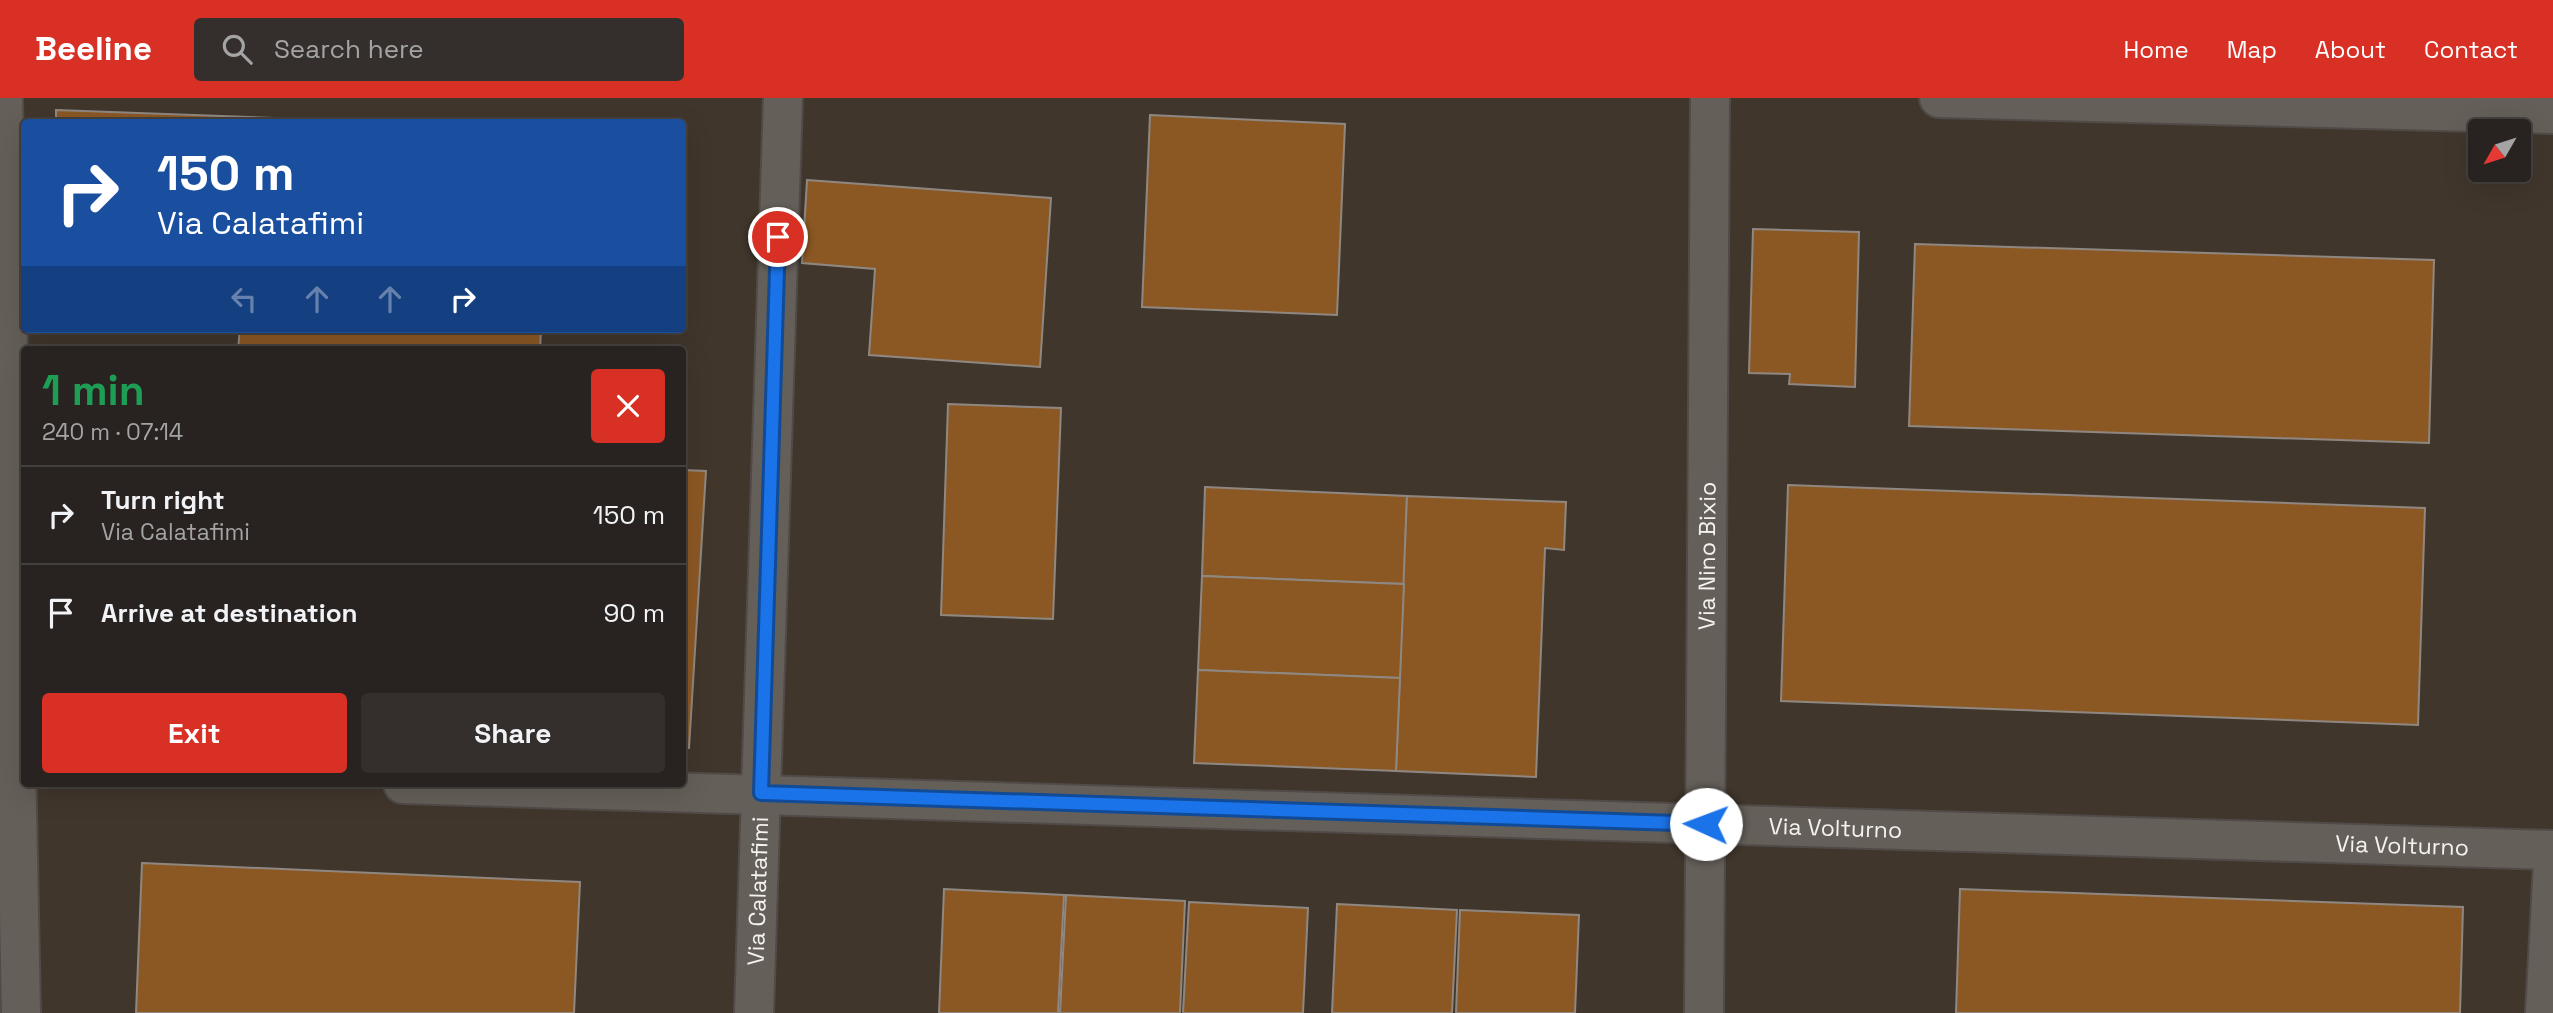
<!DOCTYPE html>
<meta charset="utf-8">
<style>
:root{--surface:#282320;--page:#342f2d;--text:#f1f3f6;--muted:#a5a4a5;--line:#44403e;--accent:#d93025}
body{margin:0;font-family:"Space Grotesk",sans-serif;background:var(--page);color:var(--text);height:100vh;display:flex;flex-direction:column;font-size:26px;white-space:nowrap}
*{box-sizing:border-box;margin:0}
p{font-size:23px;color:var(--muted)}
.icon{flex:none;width:38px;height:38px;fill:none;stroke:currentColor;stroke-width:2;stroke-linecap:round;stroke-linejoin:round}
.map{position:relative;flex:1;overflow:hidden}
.drawer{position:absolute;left:21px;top:248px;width:665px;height:441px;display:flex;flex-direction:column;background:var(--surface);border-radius:7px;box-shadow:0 7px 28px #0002,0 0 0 2px var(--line)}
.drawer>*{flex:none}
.hud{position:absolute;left:21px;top:21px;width:665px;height:214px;border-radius:7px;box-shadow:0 7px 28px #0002,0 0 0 2px var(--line);background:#1a4fa0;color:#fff;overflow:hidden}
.needle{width:46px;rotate:231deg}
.buttons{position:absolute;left:2468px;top:21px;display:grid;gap:14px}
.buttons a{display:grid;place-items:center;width:63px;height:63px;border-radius:7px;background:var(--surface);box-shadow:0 7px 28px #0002,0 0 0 2px var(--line);font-size:35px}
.pin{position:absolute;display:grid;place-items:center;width:60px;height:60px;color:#fff;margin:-30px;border:4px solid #fff;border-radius:50%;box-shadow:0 2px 7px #0007}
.me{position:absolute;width:77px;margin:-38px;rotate:272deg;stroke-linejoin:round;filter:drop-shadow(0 0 5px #0008)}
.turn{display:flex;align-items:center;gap:24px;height:147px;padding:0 21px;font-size:32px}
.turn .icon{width:91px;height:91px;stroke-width:2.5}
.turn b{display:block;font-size:49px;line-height:60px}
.lanes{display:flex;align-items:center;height:66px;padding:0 21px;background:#0003;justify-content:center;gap:35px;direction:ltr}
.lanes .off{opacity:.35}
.round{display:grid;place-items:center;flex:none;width:74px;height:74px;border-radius:7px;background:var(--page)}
.overview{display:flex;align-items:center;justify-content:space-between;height:119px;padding:0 21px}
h1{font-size:42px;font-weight:700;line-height:52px;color:#1e9e55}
.cta{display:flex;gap:14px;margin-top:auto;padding:14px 21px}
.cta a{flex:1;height:80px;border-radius:7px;background:var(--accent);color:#fff;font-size:28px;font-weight:700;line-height:80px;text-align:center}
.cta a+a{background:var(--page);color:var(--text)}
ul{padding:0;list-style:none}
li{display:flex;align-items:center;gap:21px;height:98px;padding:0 21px;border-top:2px solid var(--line)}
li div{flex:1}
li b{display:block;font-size:26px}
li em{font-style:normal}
header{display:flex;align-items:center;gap:42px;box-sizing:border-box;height:98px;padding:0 35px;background:var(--accent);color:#fff}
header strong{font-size:33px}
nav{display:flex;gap:38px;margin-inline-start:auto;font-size:24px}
.search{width:490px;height:63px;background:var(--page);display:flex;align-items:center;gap:18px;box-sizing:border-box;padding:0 24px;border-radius:7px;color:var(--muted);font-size:26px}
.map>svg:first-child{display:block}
.built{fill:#40362c;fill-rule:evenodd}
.building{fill:#8b5824;stroke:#8f8882;stroke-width:2}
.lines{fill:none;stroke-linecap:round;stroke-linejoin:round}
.minor-casing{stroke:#504b48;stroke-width:42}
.minor{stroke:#655f59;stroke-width:38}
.route-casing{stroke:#114b97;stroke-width:18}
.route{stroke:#1a73e8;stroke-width:12}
.labels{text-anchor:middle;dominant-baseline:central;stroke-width:7;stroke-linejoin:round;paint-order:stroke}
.street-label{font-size:23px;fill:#f5f1ee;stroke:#1a1816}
</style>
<header>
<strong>Beeline</strong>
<div class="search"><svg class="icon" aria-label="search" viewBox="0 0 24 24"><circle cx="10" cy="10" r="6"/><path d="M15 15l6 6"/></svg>Search here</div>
<nav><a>Home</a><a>Map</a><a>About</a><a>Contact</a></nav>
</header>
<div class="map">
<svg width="2553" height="915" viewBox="0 0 2553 915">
<rect width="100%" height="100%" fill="#352f2a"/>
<path class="built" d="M0 0H2553V915H0ZM24 24H682V231H24ZM2480 33H2518V72H2480ZM24 252H682V686H24Z"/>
<g class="building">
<polygon points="56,12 385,24 56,24"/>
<polygon points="1150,17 1345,26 1337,217 1142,209"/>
<polygon points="807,82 1051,100 1040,269 869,257 875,171 802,165"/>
<polygon points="1753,131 1859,134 1855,289 1789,286 1790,276 1749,275"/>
<polygon points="1915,146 2434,162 2429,345 1909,328"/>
<polygon points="240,231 541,231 540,252 238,251"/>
<polygon points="948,306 1061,310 1053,521 941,517"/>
<polygon points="682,372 706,373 689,650 682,650"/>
<polygon points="1788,387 2425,410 2418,627 1781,603"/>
<polygon points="1205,389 1407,398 1404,486 1202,478"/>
<polygon points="1407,398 1566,404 1564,452 1545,450 1536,679 1396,673"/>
<polygon points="1202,478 1404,486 1400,580 1198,572"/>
<polygon points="1198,572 1400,580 1396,673 1194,665"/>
<polygon points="142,765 580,784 574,915 136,915"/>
<polygon points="944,791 1064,797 1058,915 939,915"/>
<polygon points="1960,791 2463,809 2460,915 1956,915"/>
<polygon points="1066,797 1185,803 1180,915 1060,915"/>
<polygon points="1189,804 1308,810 1303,915 1183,915"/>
<polygon points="1337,806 1457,812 1452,915 1332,915"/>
<polygon points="1460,812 1579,817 1575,915 1456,915"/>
</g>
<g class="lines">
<g class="minor-casing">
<g id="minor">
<polyline points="3,0 21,915"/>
<polyline points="1939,0 2553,16"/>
<path id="s1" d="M403 686 2553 752"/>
<path id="s2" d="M754 915 783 0"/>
<path id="s3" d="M1704 915 1710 0"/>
<polyline points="2545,915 2553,765"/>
</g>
</g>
<use href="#minor" class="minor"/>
</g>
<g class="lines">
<g class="route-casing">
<polyline id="route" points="778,139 761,695 1706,726"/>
</g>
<use href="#route" class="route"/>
</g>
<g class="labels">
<g class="street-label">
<text stroke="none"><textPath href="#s3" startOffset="457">Via Nino Bixio</textPath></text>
<text stroke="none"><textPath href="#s1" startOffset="1433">Via Volturno</textPath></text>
<text stroke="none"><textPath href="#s1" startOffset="2000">Via Volturno</textPath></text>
<text stroke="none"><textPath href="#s2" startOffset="122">Via Calatafimi</textPath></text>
</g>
</g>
</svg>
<div class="buttons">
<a><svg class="needle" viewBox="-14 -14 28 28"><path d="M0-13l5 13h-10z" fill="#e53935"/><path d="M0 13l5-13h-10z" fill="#a5a4a5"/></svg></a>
</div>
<div class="pin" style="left:778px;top:139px;background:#d93025"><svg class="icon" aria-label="arrive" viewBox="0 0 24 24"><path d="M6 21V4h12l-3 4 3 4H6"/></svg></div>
<svg class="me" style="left:1706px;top:726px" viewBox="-20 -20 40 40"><circle r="19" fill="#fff"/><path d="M0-13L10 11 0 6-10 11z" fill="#1a73e8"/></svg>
<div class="hud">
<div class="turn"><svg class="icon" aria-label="right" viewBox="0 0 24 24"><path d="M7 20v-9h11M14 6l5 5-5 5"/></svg><div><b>150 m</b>Via Calatafimi</div></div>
<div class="lanes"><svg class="icon off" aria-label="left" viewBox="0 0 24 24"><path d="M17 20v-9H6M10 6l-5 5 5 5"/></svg><svg class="icon off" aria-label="ahead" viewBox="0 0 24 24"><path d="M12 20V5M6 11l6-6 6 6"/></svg><svg class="icon off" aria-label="ahead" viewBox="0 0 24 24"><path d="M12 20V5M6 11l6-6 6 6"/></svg><svg class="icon" aria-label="right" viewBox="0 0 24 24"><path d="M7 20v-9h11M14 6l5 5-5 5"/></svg></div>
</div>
<section class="drawer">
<div class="overview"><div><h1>1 min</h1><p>240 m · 07:14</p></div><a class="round" style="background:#d93025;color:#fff"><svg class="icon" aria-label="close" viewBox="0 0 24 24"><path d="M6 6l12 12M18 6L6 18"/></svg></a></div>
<ul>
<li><svg class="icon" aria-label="right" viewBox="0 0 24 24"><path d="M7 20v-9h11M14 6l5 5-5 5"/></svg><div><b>Turn right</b><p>Via Calatafimi</p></div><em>150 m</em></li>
<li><svg class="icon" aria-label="arrive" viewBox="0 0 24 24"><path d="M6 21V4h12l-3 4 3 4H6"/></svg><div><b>Arrive at destination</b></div><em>90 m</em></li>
</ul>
<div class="cta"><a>Exit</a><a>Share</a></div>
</section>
</div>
